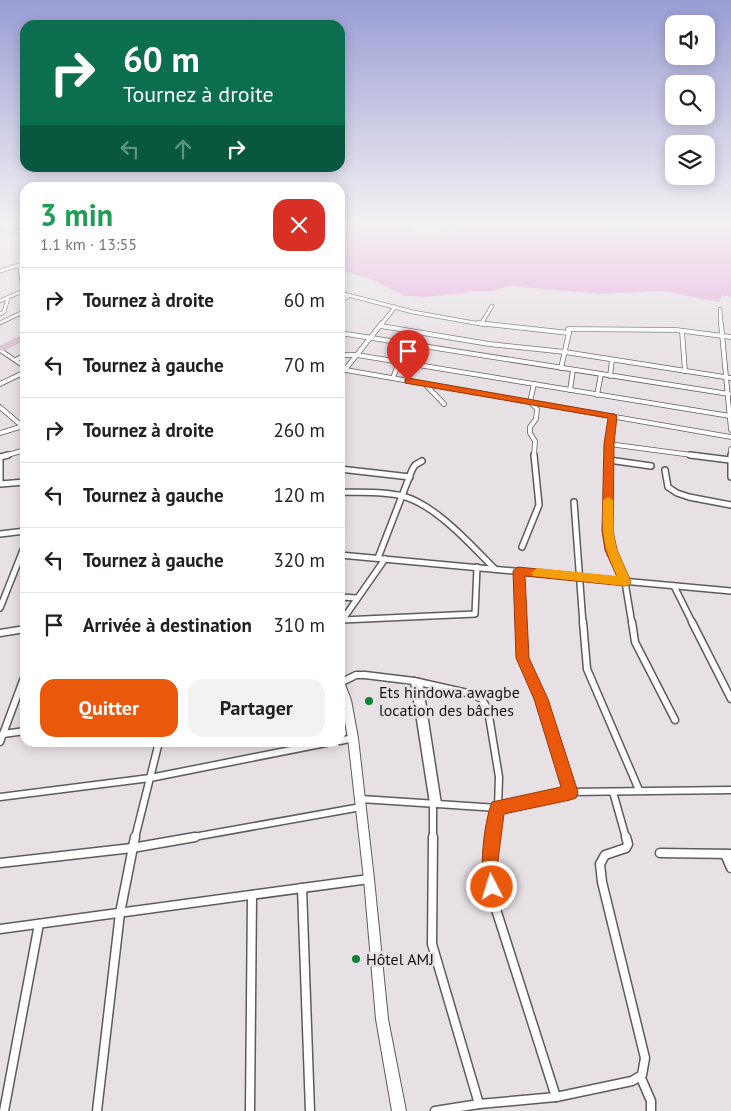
<!DOCTYPE html>
<html lang="fr">
<meta charset="utf-8">
<style>
:root{--surface:#fff;--page:#f2f2f2;--text:#202124;--muted:#757577;--line:#e0e0e0;--accent:#ea580c}
body{margin:0;font-family:"PT Sans",sans-serif;background:var(--page);color:var(--text);height:100vh;display:flex;flex-direction:column;font-size:19px;white-space:nowrap}
*{box-sizing:border-box;margin:0}
p{font-size:16px;color:var(--muted)}
.icon{flex:none;width:28px;height:28px;fill:none;stroke:currentColor;stroke-width:2;stroke-linecap:round;stroke-linejoin:round}
.map{position:relative;flex:1;overflow:hidden}
.panel{position:absolute;left:20px;top:182px;width:325px;height:565px;display:flex;flex-direction:column;background:var(--surface);border-radius:15px;box-shadow:0 2px 12px #0003}
.panel>*{flex:none}
.hud{position:absolute;left:20px;top:20px;width:325px;height:152px;border-radius:15px;box-shadow:0 2px 12px #0003;background:#0b6e4f;color:#fff;overflow:hidden}
.controls{position:absolute;left:665px;top:15px;display:grid;gap:10px}
.controls a{display:grid;place-items:center;width:50px;height:50px;border-radius:10px;background:var(--surface);box-shadow:0 2px 12px #0003;font-size:25px}
.pin{position:absolute;display:grid;place-items:center;width:42px;height:42px;color:#fff;margin:-51px -21px;border-radius:50% 50% 50% 0;rotate:-45deg;box-shadow:0 0 5px #0007}
.pin .icon{rotate:45deg}
.me{position:absolute;width:55px;margin:-28px;rotate:355deg;stroke-linejoin:round;filter:drop-shadow(0 0 4px #0008)}
.turn{display:flex;align-items:center;gap:18px;height:105px;padding:0 20px;font-size:22px}
.turn .icon{width:65px;height:65px;stroke-width:2.5}
.turn b{display:block;font-size:35px;line-height:42px}
.lanes{display:flex;align-items:center;height:48px;padding:0 20px;background:#0003;justify-content:center;gap:25px;direction:ltr}
.lanes .off{opacity:.35}
.round{display:grid;place-items:center;flex:none;width:52px;height:52px;border-radius:15px;background:var(--page)}
.head{display:flex;align-items:center;justify-content:space-between;height:85px;padding:0 20px}
h1{font-size:30px;font-weight:700;line-height:38px;color:#1e9e55}
.cta{display:flex;gap:10px;margin-top:auto;padding:10px 20px}
.cta a{flex:1;height:58px;border-radius:15px;background:var(--accent);color:#fff;font-size:20px;font-weight:700;line-height:58px;text-align:center}
.cta a+a{background:var(--page);color:var(--text)}
ul{padding:0;list-style:none}
li{display:flex;align-items:center;gap:15px;height:65px;padding:0 20px;border-top:1px solid var(--line)}
li div{flex:1}
li b{display:block;font-size:19px}
li em{font-style:normal}
.map>svg:first-child{display:block}
.green{fill:#e8afdd}
.lines{fill:none;stroke-linecap:round;stroke-linejoin:round}
.minor-far4-casing{stroke:#605a5f;stroke-width:4.5}
.minor-far3-casing{stroke:#605a5f;stroke-width:5.5}
.minor-far2-casing{stroke:#605a5f;stroke-width:8}
.minor-far1-casing{stroke:#605a5f;stroke-width:9}
.minor-casing{stroke:#605a5f;stroke-width:11}
.secondary-casing{stroke:#605a5f;stroke-width:2}
.trunk-casing{stroke:#bebdbe;stroke-width:2}
.minor-far4{stroke:#fff;stroke-width:3}
.minor-far3{stroke:#fff;stroke-width:4}
.minor-far2{stroke:#fff;stroke-width:5}
.minor-far1{stroke:#fff;stroke-width:6}
.minor{stroke:#fff;stroke-width:8}
.secondary{fill:#fff;fill-rule:evenodd}
.trunk{fill:#e6b8dc;fill-rule:evenodd}
.route{fill:#ea580c;stroke:#983908}
.slow{fill:#f59e0b}
.poi-dot{fill:#0d8138;stroke:#e7e0e5;stroke-width:2}
.labels{text-anchor:middle;dominant-baseline:central;stroke-width:5;stroke-linejoin:round;paint-order:stroke}
.near-poi-label{font-size:16px;fill:#171517;stroke:#e7e0e5;text-anchor:start}
</style>
<div class="map">
<svg width="731" height="1111" viewBox="0 0 731 1111">
<rect width="100%" height="100%" fill="#e7e0e5"/>
<path class="green" d="M369 221H382L388 226H407L412 233 448 231 457 226 452 221C487 221 523 221 558 224L559 221H598L599 227 665 226 667 228 686 224 682 221H731V297L722 295 719 302 662 291 601 294 510 286 491 291H469L467 293 424 297 405 296 371 279 340 270V225Z"/>
<g class="lines">
<g class="minor-far4-casing">
<g id="minor-far4">
<polyline points="629,221 654,221"/>
<polyline points="0,225 2,221"/>
<polyline points="0,232 25,231"/>
<polyline points="17,266 20,268 23,291"/>
<polyline points="0,271 25,263"/>
<polyline points="340,293 413,312 486,325"/>
<polyline points="0,301 25,290"/>
<polyline points="340,302 350,295"/>
<polyline points="720,309 721,325"/>
<polyline points="0,314 4,312 8,298"/>
<polyline points="0,323 25,311"/>
<polyline points="481,324 492,306"/>
<polyline points="381,325 395,307"/>
</g>
</g>
<g class="minor-far3-casing">
<g id="minor-far3">
<polyline points="478,323 569,333 568,329 676,330 731,337"/>
<polyline points="721,323 731,430"/>
<polyline points="381,326 489,344 565,352 731,378"/>
<polyline points="682,331 685,371"/>
<polyline points="340,333 729,394"/>
<polyline points="340,355 357,355 730,416"/>
<polyline points="16,360 25,355"/>
<polyline points="561,368 569,333"/>
<polyline points="340,369 731,437"/>
<polyline points="340,376 382,323"/>
<polyline points="610,376 612,360"/>
<polyline points="393,378 399,362"/>
<polyline points="0,384 25,372"/>
<polyline points="534,384 530,402 537,409 536,419 530,427 530,433 535,441 534,456"/>
<polyline points="426,385 444,404"/>
<polyline points="570,390 573,370"/>
<polyline points="597,395 601,374"/>
<polyline points="0,407 22,426"/>
<polyline points="0,433 23,426"/>
<polyline points="609,444 699,456"/>
<polyline points="731,449 731,456"/>
<polyline points="4,456 25,450"/>
<polyline points="609,456 613,416"/>
</g>
</g>
<g class="minor-far2-casing">
<g id="minor-far2">
<polyline points="609,455 608,531 611,550 625,582 632,624"/>
<polyline points="690,455 730,460"/>
<polyline points="731,455 731,477"/>
<polyline points="0,457 8,455"/>
<polyline points="0,457 0,481"/>
<polyline points="609,460 651,466"/>
<polyline points="340,469 410,477"/>
<polyline points="665,470 668,487 677,493 689,497 731,505"/>
<polyline points="0,484 25,482"/>
<path d="M340 492C360 493 382 491 402 496 435 504 471 545 495 569"/>
<polyline points="574,502 583,624"/>
<polyline points="0,534 25,531"/>
<polyline points="522,547 539,505 534,455"/>
<polyline points="340,555 731,591"/>
<polyline points="378,558 412,470 415,465 422,461"/>
<polyline points="519,571 521,624"/>
<polyline points="674,586 693,624"/>
<polyline points="340,597 357,598"/>
<polyline points="0,608 25,545"/>
<polyline points="342,620 475,614 477,567"/>
<polyline points="341,622 385,559"/>
</g>
</g>
<g class="minor-far1-casing">
<g id="minor-far1">
<polyline points="521,622 523,658 541,699 570,792"/>
<polyline points="583,622 587,669 639,790"/>
<polyline points="632,622 635,642 675,720"/>
<polyline points="692,622 731,699"/>
<polyline points="0,633 25,629"/>
<polyline points="414,681 433,803 433,838"/>
<polyline points="419,682 438,804"/>
<polyline points="340,683 356,675 365,675 414,681 472,694 482,699 488,710 499,777 498,808 493,838"/>
<polyline points="3,734 25,731"/>
<polyline points="340,741 353,738"/>
<polyline points="0,742 25,675"/>
<polyline points="613,792 626,838"/>
<polyline points="0,797 150,778 331,742"/>
<polyline points="361,799 498,808 570,792 731,790"/>
<polyline points="135,838 159,742"/>
<polyline points="188,838 361,807"/>
</g>
</g>
<g class="minor-casing">
<g id="minor">
<polyline points="433,837 432,944 479,1104"/>
<polyline points="494,837 490,860 493,900 556,1097"/>
<polyline points="660,853 731,854"/>
<polyline points="725,854 731,868"/>
<polyline points="0,863 132,848 195,837"/>
<polyline points="302,888 310,1111"/>
<polyline points="0,929 369,879"/>
<polyline points="641,1078 651,1101 651,1111"/>
<polyline points="4,1111 39,924"/>
<polyline points="97,1111 120,913 135,837"/>
<polyline points="250,1111 252,895"/>
<polyline points="435,1111 479,1104 556,1097 632,1081 642,1075 645,1058 602,882 600,864 605,855 626,848 628,844 626,837"/>
</g>
</g>
<g class="secondary-casing">
<g id="secondary">
<polygon points="0,348 25,365 25,369 0,352"/>
<polygon points="340,678 343,679 351,700 358,738 374,879 388,1019 406,1111 392,1111 376,1019 364,879 348,738 340,695"/>
</g>
</g>
<g class="trunk-casing">
<polygon id="trunk" points="25,335 25,339 0,351 0,347"/>
</g>
<use href="#minor-far4" class="minor-far4"/>
<use href="#minor-far3" class="minor-far3"/>
<use href="#minor-far2" class="minor-far2"/>
<use href="#minor-far1" class="minor-far1"/>
<use href="#minor" class="minor"/>
<use href="#secondary" class="secondary"/>
<use href="#trunk" class="trunk"/>
</g>
<linearGradient id="sky" x2="0" y2="1"><stop stop-color="#9a9dd5"/><stop offset="0.59" stop-color="#f4f1f3"/><stop offset="1" stop-color="#f4f1f3" stop-opacity="0"/></linearGradient>
<rect width="731" height="377" fill="url(#sky)"/>
<path class="route" d="M408 378 613 414 617 416 614 444 613 531 617 550 631 582 629 585 625 586 525 576 529 658 548 699 578 792 576 798 570 800 504 814 498 860 501 887 498 893 492 895 486 893C478 873 484 822 492 802L561 787 534 699 516 658 513 571 518 567 617 577 605 550 602 531 604 444 608 418 405 383V379Z"/>
<path class="slow" d="M608 497 613 500V531L617 550 631 582 629 585 625 586 533 576 531 573 537 568 617 576C603 545 602 534 603 500Z"/>
<g class="poi-dot">
<circle cx="369" cy="701" r="5"/>
<circle cx="356" cy="959" r="5"/>
</g>
<g class="labels">
<g class="near-poi-label">
<text x="379" y="692">Ets hindowa awagbe<tspan x="379" dy="18">location des bâches</tspan></text>
<text x="366" y="959">Hôtel AMJ</text>
</g>
</g>
</svg>
<div class="controls">
<a><svg class="icon" aria-label="sound" viewBox="0 0 24 24"><path d="M4 9h4l5-4v14l-5-4H4zM17 9q2 3 0 6"/></svg></a>
<a><svg class="icon" aria-label="search" viewBox="0 0 24 24"><circle cx="10" cy="10" r="6"/><path d="M15 15l6 6"/></svg></a>
<a><svg class="icon" aria-label="layers" viewBox="0 0 24 24"><path d="M12 4l9 5-9 5-9-5zM3 14l9 5 9-5"/></svg></a>
</div>
<div class="pin" style="left:408px;top:381px;background:#d93025"><svg class="icon" aria-label="arrive" viewBox="0 0 24 24"><path d="M6 21V4h12l-3 4 3 4H6"/></svg></div>
<svg class="me" style="left:492px;top:887px" viewBox="-20 -20 40 40"><circle r="17" fill="#ea580c" stroke="#fff" stroke-width="3"/><path d="M0-11L8 9 0 5-8 9z" fill="#fff"/></svg>
<div class="hud">
<div class="turn"><svg class="icon" aria-label="right" viewBox="0 0 24 24"><path d="M7 20v-9h11M14 6l5 5-5 5"/></svg><div><b>60 m</b>Tournez à droite</div></div>
<div class="lanes"><svg class="icon off" aria-label="left" viewBox="0 0 24 24"><path d="M17 20v-9H6M10 6l-5 5 5 5"/></svg><svg class="icon off" aria-label="ahead" viewBox="0 0 24 24"><path d="M12 20V5M6 11l6-6 6 6"/></svg><svg class="icon" aria-label="right" viewBox="0 0 24 24"><path d="M7 20v-9h11M14 6l5 5-5 5"/></svg></div>
</div>
<section class="panel">
<div class="head"><div><h1>3 min</h1><p>1.1 km · 13:55</p></div><a class="round" style="background:#d93025;color:#fff"><svg class="icon" aria-label="close" viewBox="0 0 24 24"><path d="M6 6l12 12M18 6L6 18"/></svg></a></div>
<ul>
<li><svg class="icon" aria-label="right" viewBox="0 0 24 24"><path d="M7 20v-9h11M14 6l5 5-5 5"/></svg><div><b>Tournez à droite</b></div><em>60 m</em></li>
<li><svg class="icon" aria-label="left" viewBox="0 0 24 24"><path d="M17 20v-9H6M10 6l-5 5 5 5"/></svg><div><b>Tournez à gauche</b></div><em>70 m</em></li>
<li><svg class="icon" aria-label="right" viewBox="0 0 24 24"><path d="M7 20v-9h11M14 6l5 5-5 5"/></svg><div><b>Tournez à droite</b></div><em>260 m</em></li>
<li><svg class="icon" aria-label="left" viewBox="0 0 24 24"><path d="M17 20v-9H6M10 6l-5 5 5 5"/></svg><div><b>Tournez à gauche</b></div><em>120 m</em></li>
<li><svg class="icon" aria-label="left" viewBox="0 0 24 24"><path d="M17 20v-9H6M10 6l-5 5 5 5"/></svg><div><b>Tournez à gauche</b></div><em>320 m</em></li>
<li><svg class="icon" aria-label="arrive" viewBox="0 0 24 24"><path d="M6 21V4h12l-3 4 3 4H6"/></svg><div><b>Arrivée à destination</b></div><em>310 m</em></li>
</ul>
<div class="cta"><a>Quitter</a><a>Partager</a></div>
</section>
</div>
